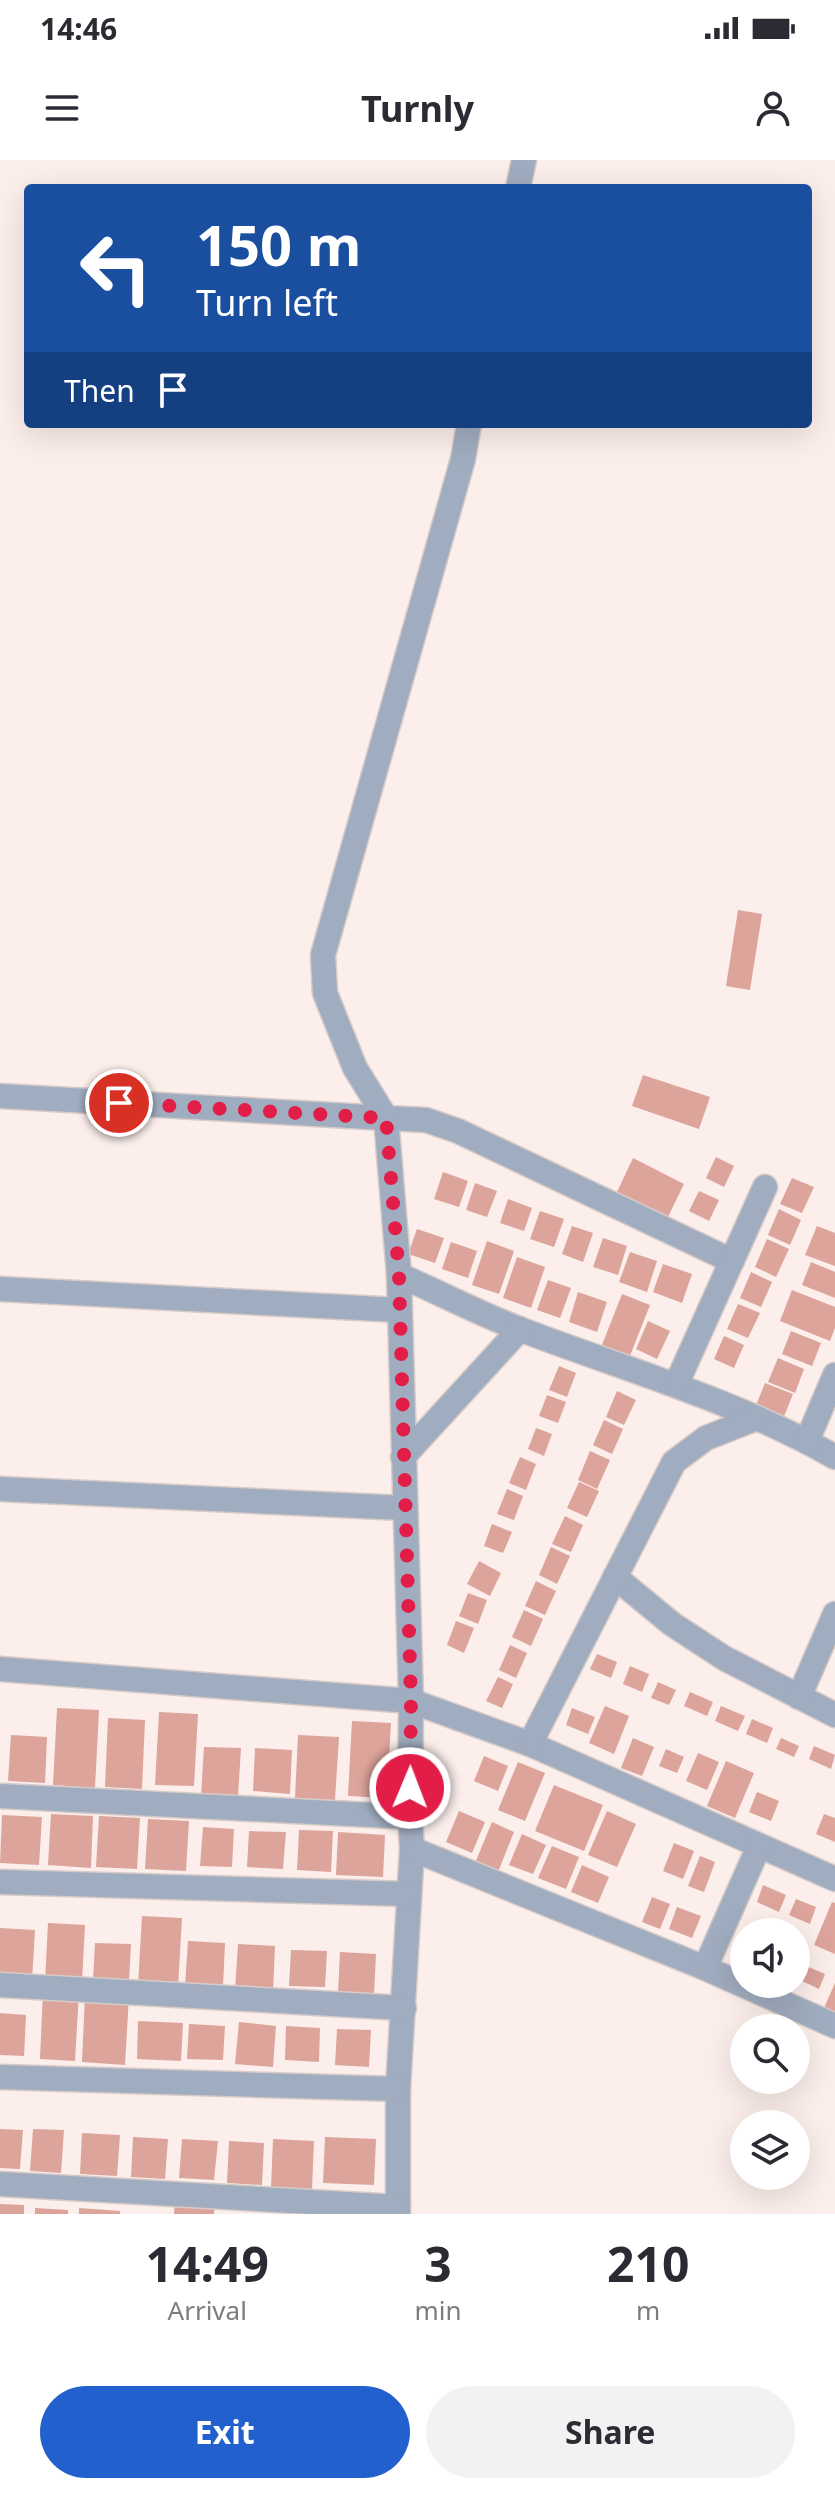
<!DOCTYPE html>
<style>
:root{--surface:#fff;--page:#f2f2f3;--text:#2b2b33;--muted:#7c7c81;--accent:#2160cd}
body{margin:0;font-family:"Noto Sans",sans-serif;background:var(--page);color:var(--text);height:100vh;display:flex;flex-direction:column;font-size:30px;white-space:nowrap}
*{box-sizing:border-box;margin:0}
p{font-size:26px;color:var(--muted)}
.icon{flex:none;width:44px;height:44px;fill:none;stroke:currentColor;stroke-width:2;stroke-linecap:round;stroke-linejoin:round}
.map{position:relative;height:2054px;overflow:hidden}
.sheet{display:flex;flex-direction:column;background:var(--surface);flex:1}
.sheet>*{flex:none}
.top-card{position:absolute;left:24px;top:24px;width:788px;height:244px;border-radius:8px;box-shadow:0 8px 32px #0002;background:#1a4fa0;color:#fff;overflow:hidden}
.buttons{position:absolute;left:730px;top:1758px;display:grid;gap:16px}
.buttons a{display:grid;place-items:center;width:80px;height:80px;border-radius:50%;background:var(--surface);box-shadow:0 8px 32px #0002;font-size:40px}
.pin{position:absolute;display:grid;place-items:center;width:68px;height:68px;color:#fff;margin:-34px;border:4px solid #fff;border-radius:50%;box-shadow:0 2px 8px #0007}
.me{position:absolute;width:88px;margin:-44px;rotate:1deg;stroke-linejoin:round;filter:drop-shadow(0 0 6px #0008)}
.turn{display:flex;align-items:center;gap:28px;height:168px;padding:0 40px;font-size:36px}
.turn .icon{width:104px;height:104px;stroke-width:2.5}
.turn b{display:block;font-size:56px;line-height:68px}
.then{display:flex;align-items:center;height:76px;padding:0 40px;background:#0003;gap:16px;font-size:30px}
.eta{display:flex;justify-content:space-evenly;align-items:center;height:136px;text-align:center}
.eta b{font-size:48px;font-weight:700;line-height:56px}
.button{display:flex;gap:16px;margin-top:auto;padding:16px 40px}
.button a{flex:1;height:92px;border-radius:48px;background:var(--accent);color:#fff;font-size:32px;font-weight:700;line-height:92px;text-align:center}
.button a+a{background:var(--page);color:var(--text)}
.status{display:flex;justify-content:space-between;align-items:center;height:56px;padding:0 40px;background:var(--surface);direction:ltr}
.status svg{height:22px;fill:currentColor}
header{display:flex;justify-content:space-between;align-items:center;height:104px;padding:0 40px;background:var(--surface);font-size:36px;font-weight:700}
.map>svg:first-child{display:block}
.building{fill:#dda49b}
.lines{fill:none;stroke-linecap:round;stroke-linejoin:round}
.minor-casing{stroke:#d7cbc8;stroke-width:27}
.minor{stroke:#a0acbf;stroke-width:24}
.route{stroke:#e11d48;stroke-width:14;stroke-dasharray:0 25.2}
</style>
<div class="status"><b>14:46</b><svg viewBox="0 0 49 12"><path d="M0 12V9h3v3zM5 12V6h3v6zM10 12V3h3v9zM15 12V0h3v12zM26 1h20v11H26zM47 4h2v5h-2z"/></svg></div>
<header><svg class="icon" aria-label="menu" viewBox="0 0 24 24"><path d="M4 6h16M4 12h16M4 18h16"/></svg>Turnly<svg class="icon" aria-label="person" viewBox="0 0 24 24"><circle cx="12" cy="8" r="4"/><path d="M4 21q1-7 8-7t8 7"/></svg></header>
<div class="map">
<svg width="835" height="2054" viewBox="0 0 835 2054">
<rect width="100%" height="100%" fill="#fbeeeb"/>
<g class="building">
<polygon points="738,750 762,754 750,830 726,826"/>
<polygon points="643,915 710,937 699,969 632,946"/>
<polygon points="716,997 734,1006 724,1027 706,1018"/>
<polygon points="633,998 684,1024 667,1059 616,1034"/>
<polygon points="443,1012 468,1021 459,1047 434,1039"/>
<polygon points="792,1018 814,1027 802,1053 780,1044"/>
<polygon points="475,1023 497,1031 487,1057 466,1050"/>
<polygon points="699,1031 719,1040 709,1061 689,1051"/>
<polygon points="508,1039 532,1048 524,1071 500,1063"/>
<polygon points="779,1049 801,1060 790,1085 768,1075"/>
<polygon points="540,1051 564,1059 554,1087 530,1079"/>
<polygon points="572,1066 593,1073 583,1102 562,1094"/>
<polygon points="817,1066 835,1073 835,1106 805,1095"/>
<polygon points="417,1069 444,1078 435,1103 408,1094"/>
<polygon points="603,1078 627,1086 618,1115 593,1107"/>
<polygon points="767,1079 789,1089 776,1117 755,1107"/>
<polygon points="487,1081 514,1091 499,1134 472,1125"/>
<polygon points="451,1082 477,1091 468,1118 442,1109"/>
<polygon points="630,1092 657,1101 647,1132 619,1122"/>
<polygon points="517,1097 545,1107 531,1148 503,1138"/>
<polygon points="811,1102 835,1112 835,1138 802,1125"/>
<polygon points="663,1104 692,1114 682,1143 653,1132"/>
<polygon points="751,1112 772,1122 761,1147 740,1138"/>
<polygon points="548,1120 571,1128 560,1158 537,1150"/>
<polygon points="792,1130 835,1147 835,1168 830,1181 780,1161"/>
<polygon points="578,1132 607,1142 597,1172 569,1162"/>
<polygon points="622,1134 650,1145 628,1201 600,1190"/>
<polygon points="738,1144 760,1153 748,1178 727,1169"/>
<polygon points="648,1161 670,1171 657,1199 636,1189"/>
<polygon points="791,1171 821,1183 812,1206 782,1194"/>
<polygon points="724,1176 744,1185 734,1208 714,1199"/>
<polygon points="778,1198 804,1209 795,1233 768,1222"/>
<polygon points="559,1206 576,1213 567,1237 549,1230"/>
<polygon points="765,1223 793,1234 783,1259 755,1248"/>
<polygon points="617,1231 636,1240 624,1265 606,1257"/>
<polygon points="547,1235 566,1242 558,1263 539,1256"/>
<polygon points="604,1260 623,1269 612,1294 593,1285"/>
<polygon points="536,1268 552,1274 544,1296 528,1289"/>
<polygon points="590,1291 610,1300 597,1329 578,1320"/>
<polygon points="520,1297 536,1304 526,1330 509,1323"/>
<polygon points="579,1322 599,1331 587,1357 567,1348"/>
<polygon points="507,1329 523,1336 514,1360 497,1354"/>
<polygon points="565,1356 583,1365 571,1392 552,1384"/>
<polygon points="492,1364 512,1372 503,1393 484,1386"/>
<polygon points="551,1387 570,1396 557,1424 539,1415"/>
<polygon points="479,1401 501,1413 490,1436 467,1424"/>
<polygon points="536,1421 556,1431 545,1455 525,1446"/>
<polygon points="468,1433 487,1440 478,1464 459,1456"/>
<polygon points="524,1450 543,1459 531,1486 512,1477"/>
<polygon points="456,1461 474,1468 464,1493 447,1485"/>
<polygon points="510,1485 527,1493 516,1518 499,1510"/>
<polygon points="597,1494 617,1502 611,1518 590,1509"/>
<polygon points="630,1506 649,1514 642,1532 623,1524"/>
<polygon points="498,1517 513,1524 502,1548 486,1541"/>
<polygon points="658,1522 676,1530 669,1545 651,1538"/>
<polygon points="690,1532 713,1542 707,1556 684,1546"/>
<polygon points="605,1546 629,1556 614,1594 589,1583"/>
<polygon points="721,1546 745,1556 738,1571 715,1561"/>
<polygon points="57,1548 99,1550 95,1628 53,1625"/>
<polygon points="572,1548 595,1557 588,1574 566,1565"/>
<polygon points="159,1552 198,1554 194,1626 155,1625"/>
<polygon points="108,1558 145,1560 142,1629 105,1627"/>
<polygon points="752,1559 773,1568 767,1583 746,1574"/>
<polygon points="352,1561 391,1563 387,1638 348,1636"/>
<polygon points="11,1575 47,1577 45,1623 8,1621"/>
<polygon points="298,1575 339,1577 335,1640 295,1638"/>
<polygon points="633,1578 654,1587 642,1616 621,1608"/>
<polygon points="781,1578 799,1586 794,1597 776,1589"/>
<polygon points="814,1586 835,1595 831,1609 809,1599"/>
<polygon points="204,1587 241,1588 238,1637 201,1636"/>
<polygon points="255,1588 292,1590 290,1634 253,1631"/>
<polygon points="666,1589 684,1597 677,1613 659,1606"/>
<polygon points="698,1593 719,1602 707,1630 686,1621"/>
<polygon points="484,1596 508,1606 498,1631 474,1621"/>
<polygon points="726,1601 754,1613 735,1658 707,1646"/>
<polygon points="518,1602 545,1613 525,1661 498,1650"/>
<polygon points="554,1625 603,1645 584,1691 535,1671"/>
<polygon points="757,1632 779,1641 771,1661 749,1652"/>
<polygon points="459,1651 485,1662 472,1693 446,1682"/>
<polygon points="607,1651 636,1664 617,1707 588,1695"/>
<polygon points="51,1654 93,1656 91,1708 48,1705"/>
<polygon points="824,1654 835,1658 835,1682 816,1674"/>
<polygon points="2,1655 42,1657 39,1705 0,1703"/>
<polygon points="99,1656 140,1658 137,1709 96,1707"/>
<polygon points="148,1659 189,1661 186,1711 145,1709"/>
<polygon points="492,1662 514,1672 498,1712 475,1703"/>
<polygon points="203,1667 234,1669 232,1707 200,1706"/>
<polygon points="299,1670 333,1671 331,1712 297,1710"/>
<polygon points="249,1671 286,1672 283,1709 247,1707"/>
<polygon points="338,1672 385,1675 383,1717 336,1715"/>
<polygon points="522,1674 546,1685 533,1714 509,1705"/>
<polygon points="674,1683 694,1691 683,1719 663,1711"/>
<polygon points="552,1686 579,1697 566,1729 538,1718"/>
<polygon points="700,1696 715,1702 704,1732 688,1726"/>
<polygon points="582,1705 609,1717 598,1743 571,1732"/>
<polygon points="763,1725 786,1735 779,1752 757,1742"/>
<polygon points="652,1737 670,1744 660,1769 642,1762"/>
<polygon points="796,1739 816,1747 810,1764 789,1755"/>
<polygon points="832,1742 835,1743 835,1794 814,1785"/>
<polygon points="677,1747 701,1756 692,1778 669,1769"/>
<polygon points="142,1756 182,1758 178,1828 138,1825"/>
<polygon points="48,1763 85,1765 82,1822 45,1821"/>
<polygon points="0,1768 35,1770 32,1820 0,1818"/>
<polygon points="188,1781 225,1783 223,1827 185,1825"/>
<polygon points="95,1783 131,1784 129,1821 93,1820"/>
<polygon points="238,1784 275,1786 273,1832 235,1831"/>
<polygon points="291,1790 327,1791 325,1827 289,1826"/>
<polygon points="340,1792 376,1794 374,1834 338,1832"/>
<polygon points="804,1805 825,1814 819,1829 798,1819"/>
<polygon points="835,1823 835,1852 824,1848"/>
<polygon points="43,1830 79,1832 75,1901 40,1899"/>
<polygon points="85,1834 129,1836 125,1905 82,1902"/>
<polygon points="0,1853 26,1855 24,1896 0,1895"/>
<polygon points="138,1861 183,1863 181,1901 137,1899"/>
<polygon points="239,1862 276,1866 273,1907 235,1904"/>
<polygon points="189,1864 225,1866 223,1900 187,1899"/>
<polygon points="286,1866 320,1868 319,1902 285,1900"/>
<polygon points="337,1869 371,1870 369,1907 335,1905"/>
<polygon points="0,1969 23,1970 20,2009 0,2008"/>
<polygon points="33,1969 64,1970 61,2013 30,2011"/>
<polygon points="82,1973 120,1975 117,2016 80,2014"/>
<polygon points="133,1977 168,1979 165,2019 131,2017"/>
<polygon points="325,1977 376,1979 374,2025 323,2023"/>
<polygon points="182,1979 218,1981 214,2020 179,2018"/>
<polygon points="273,1979 314,1981 312,2030 271,2028"/>
<polygon points="229,1981 264,1983 262,2025 227,2023"/>
<polygon points="175,2037 215,2040 214,2054 174,2054"/>
<polygon points="0,2044 24,2045 24,2054 0,2054"/>
<polygon points="35,2048 68,2050 68,2054 35,2054"/>
<polygon points="79,2048 120,2051 120,2054 79,2054"/>
</g>
<g class="lines">
<g class="minor-casing">
<g id="minor">
<polyline points="518,28 524,0"/>
<polyline points="469,264 463,299 323,795 325,833 355,908 386,958 426,960 458,971 732,1101"/>
<polyline points="0,936 386,958 399,1115 411,1541 410,1657 412,1689 398,1929 398,2054"/>
<path d="M399 1115C440 1133 480 1154 522 1170 627 1210 737 1241 835 1297"/>
<polyline points="0,1129 399,1150"/>
<polyline points="676,1225 765,1027"/>
<polyline points="807,1281 835,1215"/>
<polyline points="403,1297 520,1169"/>
<polyline points="0,1329 404,1348"/>
<polyline points="615,1417 672,1464 724,1498 835,1555"/>
<polyline points="0,1509 411,1541 530,1584 835,1719"/>
<polyline points="799,1537 835,1454"/>
<polyline points="530,1584 674,1302 706,1278 757,1258"/>
<polyline points="0,1636 410,1657"/>
<polyline points="412,1689 705,1808 835,1866"/>
<polyline points="0,1722 409,1734"/>
<polyline points="705,1808 759,1686"/>
<polyline points="0,1825 404,1848"/>
<polyline points="0,1917 398,1929"/>
<polyline points="0,2024 398,2047"/>
</g>
</g>
<use href="#minor" class="minor"/>
</g>
<g class="lines">
<polyline class="route" points="119,943 386,958 399,1115 411,1541 410,1628"/>
</g>
</svg>
<div class="buttons">
<a><svg class="icon" aria-label="sound" viewBox="0 0 24 24"><path d="M4 9h4l5-4v14l-5-4H4zM17 9q2 3 0 6"/></svg></a>
<a><svg class="icon" aria-label="search" viewBox="0 0 24 24"><circle cx="10" cy="10" r="6"/><path d="M15 15l6 6"/></svg></a>
<a><svg class="icon" aria-label="layers" viewBox="0 0 24 24"><path d="M12 4l9 5-9 5-9-5zM3 14l9 5 9-5"/></svg></a>
</div>
<div class="pin" style="left:119px;top:943px;background:#d93025"><svg class="icon" aria-label="arrive" viewBox="0 0 24 24"><path d="M6 21V4h12l-3 4 3 4H6"/></svg></div>
<svg class="me" style="left:410px;top:1628px" viewBox="-20 -20 40 40"><circle r="17" fill="#e11d48" stroke="#fff" stroke-width="3"/><path d="M0-11L8 9 0 5-8 9z" fill="#fff"/></svg>
<div class="top-card">
<div class="turn"><svg class="icon" aria-label="left" viewBox="0 0 24 24"><path d="M17 20v-9H6M10 6l-5 5 5 5"/></svg><div><b>150 m</b>Turn left</div></div>
<div class="then">Then<svg class="icon" aria-label="arrive" viewBox="0 0 24 24"><path d="M6 21V4h12l-3 4 3 4H6"/></svg></div>
</div>
</div>
<section class="sheet">
<div class="eta">
<div><b>14:49</b><p>Arrival</p></div>
<div><b>3</b><p>min</p></div>
<div><b>210</b><p>m</p></div>
</div>
<div class="button"><a>Exit</a><a>Share</a></div>
</section>
